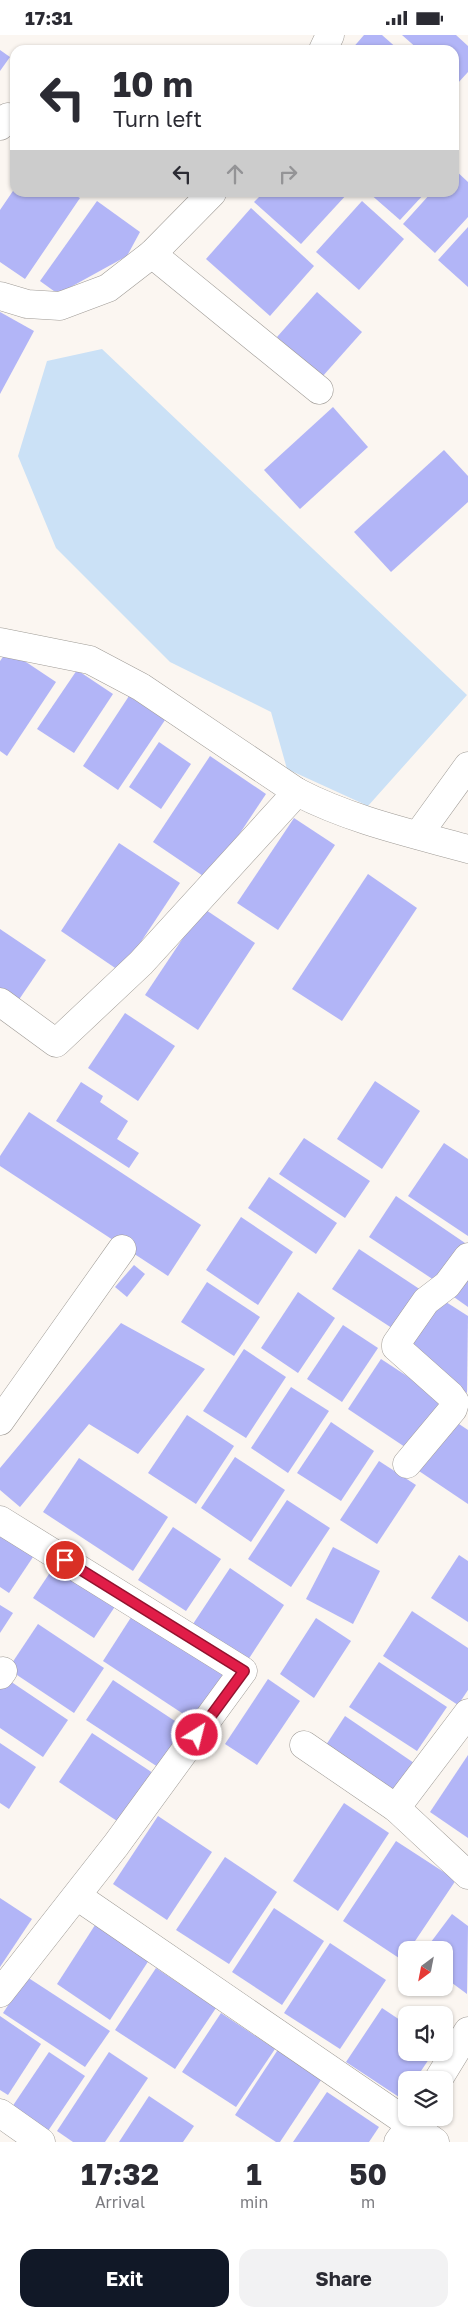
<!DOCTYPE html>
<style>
:root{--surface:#fff;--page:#f2f2f3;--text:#2b2b33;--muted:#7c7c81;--accent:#111827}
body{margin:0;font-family:"Golos Text",sans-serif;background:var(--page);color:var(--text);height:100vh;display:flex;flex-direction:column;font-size:19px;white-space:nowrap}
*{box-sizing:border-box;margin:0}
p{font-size:16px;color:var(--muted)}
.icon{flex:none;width:28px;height:28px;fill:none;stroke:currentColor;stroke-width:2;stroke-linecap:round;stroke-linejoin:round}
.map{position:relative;height:2107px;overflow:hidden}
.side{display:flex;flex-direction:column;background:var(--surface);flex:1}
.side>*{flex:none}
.top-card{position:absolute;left:10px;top:10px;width:449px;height:152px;border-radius:15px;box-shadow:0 1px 4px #0004;background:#fff;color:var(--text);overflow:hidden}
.needle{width:32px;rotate:212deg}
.controls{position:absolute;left:398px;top:1906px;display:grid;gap:10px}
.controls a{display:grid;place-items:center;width:55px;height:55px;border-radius:10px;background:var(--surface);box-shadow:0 1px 4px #0004;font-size:25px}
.pin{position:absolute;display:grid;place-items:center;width:42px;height:42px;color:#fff;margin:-21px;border:2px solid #fff;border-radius:50%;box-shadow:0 1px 5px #0007}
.me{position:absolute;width:55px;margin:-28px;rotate:36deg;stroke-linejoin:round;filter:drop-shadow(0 0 4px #0008)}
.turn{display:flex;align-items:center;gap:18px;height:105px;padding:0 20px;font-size:22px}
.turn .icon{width:65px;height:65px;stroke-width:2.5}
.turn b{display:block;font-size:35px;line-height:42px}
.lanes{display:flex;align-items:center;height:48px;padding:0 20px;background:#0003;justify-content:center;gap:25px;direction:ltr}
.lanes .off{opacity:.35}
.eta{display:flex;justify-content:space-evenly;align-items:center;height:85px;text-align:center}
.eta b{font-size:30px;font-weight:700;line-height:35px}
.button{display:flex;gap:10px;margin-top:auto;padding:10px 20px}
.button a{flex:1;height:58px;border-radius:15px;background:var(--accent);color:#fff;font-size:20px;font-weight:700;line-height:58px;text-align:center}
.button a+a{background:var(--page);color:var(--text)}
.status{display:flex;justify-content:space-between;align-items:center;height:35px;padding:0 25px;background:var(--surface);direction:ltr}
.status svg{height:14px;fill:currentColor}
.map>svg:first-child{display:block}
.water{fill:#cbe1f6}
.building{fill:#b2b5f7}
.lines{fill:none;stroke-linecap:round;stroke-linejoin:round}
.street-casing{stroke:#9f9b96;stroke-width:29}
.street{stroke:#fff;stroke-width:28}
.route-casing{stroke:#92132f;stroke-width:12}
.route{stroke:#e11d48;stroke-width:9}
</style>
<div class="status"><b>17:31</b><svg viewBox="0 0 49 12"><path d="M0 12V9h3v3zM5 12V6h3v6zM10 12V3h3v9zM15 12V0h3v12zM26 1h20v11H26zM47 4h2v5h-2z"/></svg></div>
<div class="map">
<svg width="468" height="2107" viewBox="0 0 468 2107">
<rect width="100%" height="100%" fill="#fbf6f1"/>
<polygon class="water" points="102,314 467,660 368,771 287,734 271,677 170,627 56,513 18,421 47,326"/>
<g class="building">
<polygon points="364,0 382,0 399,15 351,15"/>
<polygon points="402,0 456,0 468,11 468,37 457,49 454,46 454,15 419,15"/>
<polygon points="0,15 10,22 0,36"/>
<polygon points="454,134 468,147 468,182 435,218 403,189 431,158 454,158"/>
<polygon points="15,153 15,158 71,158 80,163 25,244 0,227 0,175"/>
<polygon points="263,158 348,158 301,209 254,167"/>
<polygon points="369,158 425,158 400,185"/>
<polygon points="97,166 140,197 127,221 58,259 40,246"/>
<polygon points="362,166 404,204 359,255 316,217"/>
<polygon points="251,173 314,231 270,281 206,224"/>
<polygon points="468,192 468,252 438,225"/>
<polygon points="317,257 362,297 322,342 277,302"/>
<polygon points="0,277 34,296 0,359"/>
<polygon points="333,372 368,412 300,474 264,435"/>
<polygon points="444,415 468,441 468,467 391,537 354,497"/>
<polygon points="8,615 56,647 7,721 0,716 0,626"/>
<polygon points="77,635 113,659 74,718 37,694"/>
<polygon points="129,661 165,685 118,755 83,731"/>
<polygon points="159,707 191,729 161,774 129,752"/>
<polygon points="210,721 266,759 209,845 153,807"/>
<polygon points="294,783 335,810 278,895 237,868"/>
<polygon points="119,808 180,848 121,937 61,896"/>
<polygon points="368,839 417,873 342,986 292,954"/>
<polygon points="203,873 255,908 198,995 145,960"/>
<polygon points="0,894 46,925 18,966 0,954"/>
<polygon points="125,978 175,1011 138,1066 88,1033"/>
<polygon points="375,1046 420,1076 382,1134 337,1104"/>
<polygon points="81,1047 103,1061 100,1067 128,1086 117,1104 139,1118 129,1133 56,1086"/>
<polygon points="29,1077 201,1190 168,1241 0,1131 0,1121"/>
<polygon points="304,1103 370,1146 345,1183 279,1139"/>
<polygon points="444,1108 468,1124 468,1201 408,1161"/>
<polygon points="269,1142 337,1188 316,1219 248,1173"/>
<polygon points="396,1161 468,1210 443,1251 369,1202"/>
<polygon points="241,1182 293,1217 258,1270 206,1235"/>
<polygon points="359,1214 424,1257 398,1297 332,1254"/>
<polygon points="134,1230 145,1239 127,1262 115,1252"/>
<polygon points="468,1235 468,1272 451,1260"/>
<polygon points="207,1247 260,1282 234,1321 181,1287"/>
<polygon points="298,1257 335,1283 298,1338 261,1313"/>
<polygon points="435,1260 468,1281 467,1358 400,1313"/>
<polygon points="121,1288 205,1334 138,1419 89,1389 20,1472 0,1455 0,1433"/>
<polygon points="343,1290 378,1313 342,1367 307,1344"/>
<polygon points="244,1314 286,1342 246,1403 203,1376"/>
<polygon points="381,1324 445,1366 411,1416 348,1374"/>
<polygon points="291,1352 329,1376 288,1438 251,1413"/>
<polygon points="187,1380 234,1411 196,1469 148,1438"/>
<polygon points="450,1383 468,1395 468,1469 416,1434"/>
<polygon points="331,1387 374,1416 341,1466 297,1438"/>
<polygon points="235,1422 285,1455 251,1507 201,1473"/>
<polygon points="79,1423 168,1482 133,1536 43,1477"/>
<polygon points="379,1426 416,1450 377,1509 340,1485"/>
<polygon points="287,1465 330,1493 291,1552 248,1524"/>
<polygon points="0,1491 37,1516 9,1558 0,1552"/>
<polygon points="173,1492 221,1524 186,1576 138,1545"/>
<polygon points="333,1512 380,1536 353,1589 306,1564"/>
<polygon points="459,1520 468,1526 468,1587 431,1563"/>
<polygon points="59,1524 120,1564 94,1603 33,1563"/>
<polygon points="230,1533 284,1570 248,1625 193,1589"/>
<polygon points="0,1570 13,1578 0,1598"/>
<polygon points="137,1573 229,1634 194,1686 103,1626"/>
<polygon points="412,1576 468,1613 468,1655 458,1670 383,1621"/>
<polygon points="316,1583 351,1606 314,1663 280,1639"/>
<polygon points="38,1589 104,1633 74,1678 8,1634"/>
<polygon points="379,1627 447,1672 417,1716 349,1672"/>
<polygon points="7,1644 68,1685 43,1722 0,1693 0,1654"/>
<polygon points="268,1644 300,1666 257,1730 225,1709"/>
<polygon points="113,1645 187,1694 161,1734 86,1685"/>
<polygon points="345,1681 414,1728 396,1756 326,1710"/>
<polygon points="92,1698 153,1738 120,1788 59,1747"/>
<polygon points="0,1708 36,1732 9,1774 0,1768"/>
<polygon points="468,1720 468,1803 430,1777"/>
<polygon points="344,1768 389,1798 338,1876 293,1846"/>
<polygon points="158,1781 212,1817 167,1885 113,1849"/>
<polygon points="396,1806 456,1845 409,1915 406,1915 402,1925 343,1886"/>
<polygon points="225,1822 277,1857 229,1929 176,1895"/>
<polygon points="0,1863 32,1884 0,1932"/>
<polygon points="274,1873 324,1906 282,1970 232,1937"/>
<polygon points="452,1879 468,1891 467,1959 444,1942 444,1915 425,1915"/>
<polygon points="97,1887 151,1922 110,1985 57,1949"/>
<polygon points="330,1908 386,1945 340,2014 284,1978"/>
<polygon points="156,1933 216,1973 175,2034 115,1995"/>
<polygon points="27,1942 110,1996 85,2032 3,1978"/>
<polygon points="382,1973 406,1989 406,2018 433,2018 415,2045 406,2045 406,2058 402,2064 346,2027"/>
<polygon points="221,1978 275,2014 236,2072 182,2037"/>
<polygon points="0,1981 41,2009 8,2060 0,2055"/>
<polygon points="279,2013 323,2042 280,2107 276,2107 235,2080"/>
<polygon points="49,2017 85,2041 48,2096 12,2072"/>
<polygon points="109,2017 148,2043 105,2107 73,2107 57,2096"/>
<polygon points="327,2057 379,2092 369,2107 293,2107"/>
<polygon points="149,2061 194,2091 183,2107 119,2107"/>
</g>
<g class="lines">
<g class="street-casing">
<g id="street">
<polyline points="323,15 330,0"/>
<polyline points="0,91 8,82"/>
<polyline points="152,219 319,355"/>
<polyline points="0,261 27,269 60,271 108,253 152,219 212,158"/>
<path d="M0 607 90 625 141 652 297 757C351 785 410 798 468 814"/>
<polyline points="418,800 468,731"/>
<polyline points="0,967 56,1008 141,928 297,757"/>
<polyline points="0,1386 122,1214"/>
<polyline points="407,1429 453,1374 455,1367 450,1360 396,1312 396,1309 426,1266 447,1250 468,1222"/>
<polyline points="0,1485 243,1636 116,1810 0,1958"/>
<polyline points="0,1640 3,1636"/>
<polyline points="304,1710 396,1773 468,1840"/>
<polyline points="396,1773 468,1678"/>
<polyline points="77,1861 411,2090 398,2107"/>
<polyline points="438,2045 468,1996"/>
<polyline points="0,2078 41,2107"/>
<polyline points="415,2082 411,2090 435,2107"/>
</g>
</g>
<use href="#street" class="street"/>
</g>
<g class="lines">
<g class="route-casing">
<polyline id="route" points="65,1525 244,1636 197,1700"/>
</g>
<use href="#route" class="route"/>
</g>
</svg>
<div class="controls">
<a><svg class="needle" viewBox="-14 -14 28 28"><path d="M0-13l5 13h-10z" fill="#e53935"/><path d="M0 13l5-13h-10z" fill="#7c7c81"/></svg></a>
<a><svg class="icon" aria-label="sound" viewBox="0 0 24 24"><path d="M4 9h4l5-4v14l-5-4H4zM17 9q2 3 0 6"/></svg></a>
<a><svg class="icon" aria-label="layers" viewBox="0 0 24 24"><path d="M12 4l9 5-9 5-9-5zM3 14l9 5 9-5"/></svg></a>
</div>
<div class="pin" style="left:65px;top:1525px;background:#d93025"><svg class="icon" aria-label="arrive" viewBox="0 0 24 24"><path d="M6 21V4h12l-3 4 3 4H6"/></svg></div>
<svg class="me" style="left:197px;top:1700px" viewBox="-20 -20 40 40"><circle r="17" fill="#e11d48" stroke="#fff" stroke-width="3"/><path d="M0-11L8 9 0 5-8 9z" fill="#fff"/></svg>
<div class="top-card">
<div class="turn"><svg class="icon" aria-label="left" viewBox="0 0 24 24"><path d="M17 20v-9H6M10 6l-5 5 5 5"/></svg><div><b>10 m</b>Turn left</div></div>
<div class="lanes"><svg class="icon" aria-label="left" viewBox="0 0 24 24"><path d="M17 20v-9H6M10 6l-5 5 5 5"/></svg><svg class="icon off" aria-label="ahead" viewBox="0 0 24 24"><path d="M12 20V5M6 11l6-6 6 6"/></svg><svg class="icon off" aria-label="right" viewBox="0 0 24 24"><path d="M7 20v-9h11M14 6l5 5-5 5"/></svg></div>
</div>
</div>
<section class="side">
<div class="eta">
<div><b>17:32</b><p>Arrival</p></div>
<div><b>1</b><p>min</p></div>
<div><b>50</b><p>m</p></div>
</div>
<div class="button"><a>Exit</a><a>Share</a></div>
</section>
